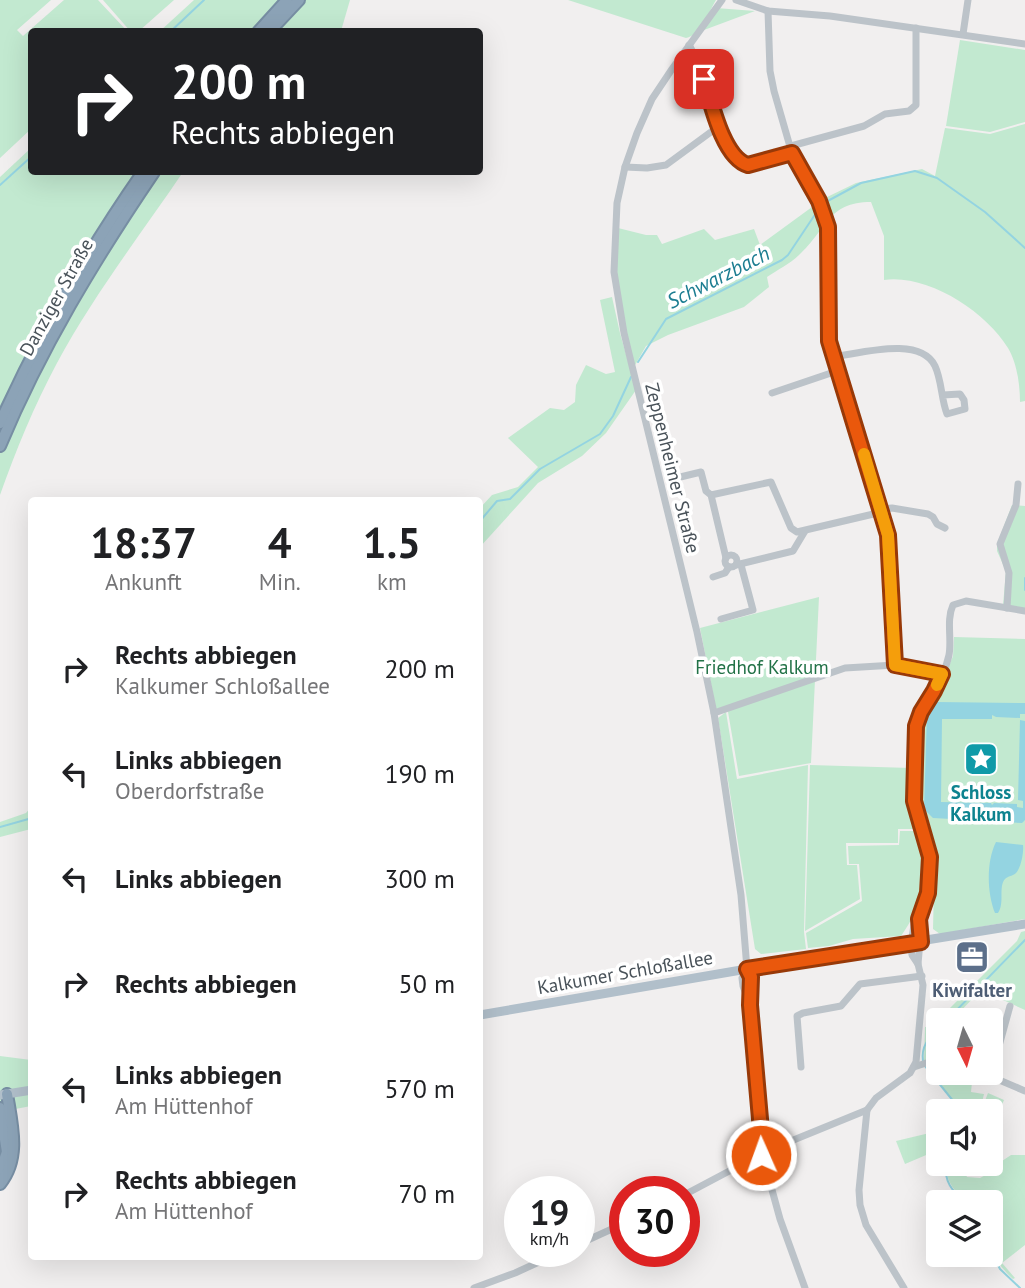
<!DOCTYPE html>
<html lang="de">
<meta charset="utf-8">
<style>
:root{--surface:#fff;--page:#f6f6f6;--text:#202124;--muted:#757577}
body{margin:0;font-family:"PT Sans",sans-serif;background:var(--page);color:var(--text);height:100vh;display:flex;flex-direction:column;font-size:26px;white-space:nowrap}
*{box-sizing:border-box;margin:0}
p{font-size:23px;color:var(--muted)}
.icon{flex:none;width:38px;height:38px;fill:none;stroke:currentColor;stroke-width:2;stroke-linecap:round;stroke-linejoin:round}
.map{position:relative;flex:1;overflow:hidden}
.panel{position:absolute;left:28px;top:497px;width:455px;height:763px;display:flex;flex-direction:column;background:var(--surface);border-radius:7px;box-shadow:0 7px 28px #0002}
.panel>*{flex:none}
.banner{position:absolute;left:28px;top:28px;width:455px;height:147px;border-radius:7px;box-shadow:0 7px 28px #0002;background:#202124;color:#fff;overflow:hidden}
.needle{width:46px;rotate:175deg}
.tools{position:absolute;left:926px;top:1008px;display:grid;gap:14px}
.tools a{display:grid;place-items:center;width:77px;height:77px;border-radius:7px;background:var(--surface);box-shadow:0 7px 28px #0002;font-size:35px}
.speed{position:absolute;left:504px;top:1176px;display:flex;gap:14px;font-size:35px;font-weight:700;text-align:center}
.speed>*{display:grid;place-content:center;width:91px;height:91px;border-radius:50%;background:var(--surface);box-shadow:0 7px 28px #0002;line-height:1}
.speed small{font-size:18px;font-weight:400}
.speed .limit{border:10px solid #d22;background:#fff;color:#111}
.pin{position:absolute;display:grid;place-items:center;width:60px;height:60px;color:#fff;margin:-30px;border-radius:14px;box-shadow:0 4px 10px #0006}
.me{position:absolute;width:77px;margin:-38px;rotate:358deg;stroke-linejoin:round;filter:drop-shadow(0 0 5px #0008)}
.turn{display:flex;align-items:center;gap:24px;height:147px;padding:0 28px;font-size:32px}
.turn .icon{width:91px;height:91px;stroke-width:2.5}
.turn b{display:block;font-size:49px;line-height:60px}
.eta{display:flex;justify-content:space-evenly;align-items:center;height:119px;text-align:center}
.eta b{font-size:42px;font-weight:700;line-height:49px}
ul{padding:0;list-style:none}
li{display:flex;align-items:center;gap:21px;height:105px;padding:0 28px}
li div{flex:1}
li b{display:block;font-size:26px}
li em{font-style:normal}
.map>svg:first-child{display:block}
.green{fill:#c2e9d0}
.water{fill:#94d4e1}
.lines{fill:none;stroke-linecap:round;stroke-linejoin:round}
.stream{stroke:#94d4e1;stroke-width:2}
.highway-casing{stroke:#778ea3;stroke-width:14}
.minor{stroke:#bcc3c9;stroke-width:7}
.major{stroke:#b1bfca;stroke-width:9}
.highway{stroke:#8ca3b7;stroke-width:10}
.route-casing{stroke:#983908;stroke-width:18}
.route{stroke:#ea580c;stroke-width:12}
.slow{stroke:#f59e0b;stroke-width:12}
.labels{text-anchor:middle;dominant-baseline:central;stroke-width:7;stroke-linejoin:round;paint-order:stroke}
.street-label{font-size:19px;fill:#495259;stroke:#fff}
.park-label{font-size:19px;fill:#227247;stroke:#fff}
.culture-label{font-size:19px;font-weight:bold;fill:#0d838f;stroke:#fff}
.service-label{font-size:19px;font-weight:bold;fill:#4e5e75;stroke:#fff}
.water-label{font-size:21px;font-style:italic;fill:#1c7d91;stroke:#fff}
</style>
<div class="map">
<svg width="1025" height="1288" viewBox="0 0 1025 1288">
<rect width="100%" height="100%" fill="#f1efef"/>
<g class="green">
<polygon points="0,0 51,0 17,30 23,36 64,0 98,0 127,31 32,32 31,129 0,158"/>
<polygon points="103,0 174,0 139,31 131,32"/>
<polygon points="194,0 350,0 341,31 159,32"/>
<path d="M568 0H716C708 13 701 35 686 38Z"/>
<polygon points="716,8 755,11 704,30"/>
<polygon points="960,40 1025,50 1025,122 990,132 946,126"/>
<path d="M1025 124V401L1020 402C1020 385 1017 363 1008 348 985 311 928 274 884 280V236L871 202C827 202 827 230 799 255 790 264 777 270 767 277L769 287 744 307 668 335 646 346 634 367 626 332 615 261 618 228 646 235H657L662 244 704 229 715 240 754 229 760 245 823 199 856 183 922 169 935 176 945 128 990 134Z"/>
<path d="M31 148 32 172H183C141 234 93 296 57 363 34 406 16 450 0 495V177Z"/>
<polygon points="612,297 620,333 636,390 606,433 582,456 538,483 480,547 480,508 492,495 518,487 538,467 508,438 550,408 564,410 575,402 576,385 586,365 606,374 615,372 600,300"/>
<polygon points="1012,505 1025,506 1025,609 1003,605 1006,571 997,551 997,544"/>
<polygon points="819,597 811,763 739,776 727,706 716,709 700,628"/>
<polygon points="954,637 1025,639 1025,919 940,934 933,929 934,886 929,840 921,817 924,715 945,676 953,656"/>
<polygon points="726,712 737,779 808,765 804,932 806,949 761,954 755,949 718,718"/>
<polygon points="810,765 911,768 910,806 918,829 898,829 898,843 846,843 847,865 857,865 860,899 805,931"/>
<polygon points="31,807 31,829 0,837 0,822 26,813"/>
<path d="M900 831H917C930 868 924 905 901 936L853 939 829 946 808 948 806 933 862 901 859 864H849L848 846 899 845Z"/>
<polygon points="1025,931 1025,1010 981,990 952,1020 938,1020 938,1035 927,1047 926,1061 924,1061 925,1027 929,1027 930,1018 939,1019 1017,941 1021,932"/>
<polygon points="0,1056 31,1060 31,1106 0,1112"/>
<polygon points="940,1077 972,1082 971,1092 984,1094 980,1111 960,1111 937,1079"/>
<polygon points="988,1093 1004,1100 991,1130 990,1111 981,1111"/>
<polygon points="938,1131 938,1150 905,1164 896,1141"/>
<path d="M1011 1155H1025V1245L1002 1263 1015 1278 1013 1279C985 1253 991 1238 990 1202H966C954 1190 945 1182 947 1164H960L967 1177 980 1178 993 1171V1167Z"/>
</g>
<g class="water">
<polygon points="936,702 1025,703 1025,714 1020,714 1020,718 996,717 992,715 992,719 942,719 941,802 991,803 992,805 994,803 1017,804 1017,807 1023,808 1023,801 1018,800 1020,720 1025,721 1025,820 1022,823 933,818 924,809 927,713"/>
<path d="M996 842 1023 845C1024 852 1021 868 1016 873 1013 876 1008 876 1005 879 998 887 1005 903 998 913H995C987 893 986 862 996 842Z"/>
</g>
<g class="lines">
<g class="stream">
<polyline points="170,32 204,0"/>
<polyline points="0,185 32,156"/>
<polyline points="824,203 861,183 915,171 937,178 985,212 1025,248"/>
<polyline points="638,362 666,319 782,260 788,255 818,210"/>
<polyline points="480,521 497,501 510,499 540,469 600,434 613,416 631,377"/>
<polyline points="1025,578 1025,590"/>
<polyline points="0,827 32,818"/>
<polyline points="947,1020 1025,940"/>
<path d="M923 1061C921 1046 928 1039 938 1029"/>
<polyline points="925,1066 954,1102 959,1111"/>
<path d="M946 1164C944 1182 952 1190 964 1202"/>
<polyline points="990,1250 1000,1269 1020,1288"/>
</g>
<g class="highway-casing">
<g id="highway">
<polyline points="258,32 287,0"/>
<polyline points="269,32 299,0"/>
<path d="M0 423C40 334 88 251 143 172"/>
<path d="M0 446C41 348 95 259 154 172"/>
<polyline points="0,1108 7,1152 0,1172"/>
<path d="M0 1184C21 1158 12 1125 7 1094"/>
</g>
</g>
<g class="minor">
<polyline points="722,0 672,69 652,99 637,133 625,167 617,203 614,272 624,333 697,632 714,713 741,895 747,969 742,978 743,986 750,1005"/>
<polyline points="736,0 768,11 830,16 1025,44"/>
<polyline points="768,11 770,71 774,91 793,157 819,201 828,227 828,322 832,357 889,535 895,665"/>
<polyline points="963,34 968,0"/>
<path d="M689 45C707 72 716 156 749 165L792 153"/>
<polyline points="791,146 864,126 885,114 909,111 916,105 916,28"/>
<polyline points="625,167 647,168 666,165 719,126"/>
<path d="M832 357C859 354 920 335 935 366 942 381 941 399 947 414L965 409 964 400 960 394 943 395"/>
<polyline points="772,393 837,371"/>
<polyline points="672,479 701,472 706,491 711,495 726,558"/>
<polyline points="711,495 771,482 791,528 797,532 882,512"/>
<polyline points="881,509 892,508 928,514 933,517 937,524 945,528"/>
<circle cx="731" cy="561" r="6"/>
<polyline points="736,565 793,551 805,531"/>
<polyline points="713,577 725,573 729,567"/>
<polyline points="1007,608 1009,573 1000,544 1016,505 1018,484"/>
<polyline points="721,619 753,610 741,565"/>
<polyline points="714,713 845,668 895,665 942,674"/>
<polyline points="918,964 921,930 919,919"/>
<polyline points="747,969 751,977 750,1005 766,1168 780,1219 805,1288"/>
<polyline points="801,1067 797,1016 803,1013 841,1006 860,984 922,976"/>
<polyline points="914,1067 926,1063 938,1064"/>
<polyline points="983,1073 1025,1091"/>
<polyline points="991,1075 1010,1006"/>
<polyline points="684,1195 769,1150 867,1110"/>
<polyline points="579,1244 625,1223"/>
<polyline points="474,1288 515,1273 563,1251"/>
<path d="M904 1288 866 1225 860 1205 859 1190 867 1110 876 1098 910 1073 916 1062 923 985 918 964 912 955 911 944 914 925 919 919 928 893 930 857 914 801 917 726C921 701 944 681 949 655 952 639 946 620 953 605L966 601 1025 611"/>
</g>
<g class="major">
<polyline points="480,1015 747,969 1025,924"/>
<polyline points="0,1095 32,1090"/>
</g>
<use href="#highway" class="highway"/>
</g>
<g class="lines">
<g class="route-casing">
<path id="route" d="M704 79C711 102 723 158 748 165L792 153 819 201 828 227 829 341 888 535 895 665 942 674 934 691 921 712 916 726 914 801 930 857 928 893 919 919 921 942 747 969 751 977 750 1005 763 1153 761 1155"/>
</g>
<use href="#route" class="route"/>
<polyline class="slow" points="864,454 888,535 895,665 942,674 937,685"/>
</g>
<defs>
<g id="sight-square" transform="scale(1.75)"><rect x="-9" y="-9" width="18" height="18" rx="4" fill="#0f9aa8" stroke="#fff"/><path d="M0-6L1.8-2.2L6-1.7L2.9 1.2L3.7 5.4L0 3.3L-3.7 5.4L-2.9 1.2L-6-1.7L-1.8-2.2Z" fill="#fff"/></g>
<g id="office-square" transform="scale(1.75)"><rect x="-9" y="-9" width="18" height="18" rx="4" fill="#5c6f8a" stroke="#fff"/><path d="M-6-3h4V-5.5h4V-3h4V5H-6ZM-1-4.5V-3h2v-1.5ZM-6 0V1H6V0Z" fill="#fff"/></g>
</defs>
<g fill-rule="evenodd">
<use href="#sight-square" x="981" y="759"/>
<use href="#office-square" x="972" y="957"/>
</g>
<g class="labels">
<g class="street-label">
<text transform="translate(56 297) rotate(-61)">Danziger Straße</text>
<text transform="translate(673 468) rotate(76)">Zeppenheimer Straße</text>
<text transform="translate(625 972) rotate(-10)">Kalkumer Schloßallee</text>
</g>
<g class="park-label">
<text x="762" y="667">Friedhof Kalkum</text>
</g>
<g class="culture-label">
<text x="981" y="792">Schloss<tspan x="981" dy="22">Kalkum</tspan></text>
</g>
<g class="service-label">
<text x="972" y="990">Kiwifalter</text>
</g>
<g class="water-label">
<text transform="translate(718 277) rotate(-27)">Schwarzbach</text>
</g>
</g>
</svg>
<div class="tools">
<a><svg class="needle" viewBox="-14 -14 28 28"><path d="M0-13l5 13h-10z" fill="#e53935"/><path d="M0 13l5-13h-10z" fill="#757577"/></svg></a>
<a><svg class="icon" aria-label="sound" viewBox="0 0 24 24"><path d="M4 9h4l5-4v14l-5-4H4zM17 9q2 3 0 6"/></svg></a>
<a><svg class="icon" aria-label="layers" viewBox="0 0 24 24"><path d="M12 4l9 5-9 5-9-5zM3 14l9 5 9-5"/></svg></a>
</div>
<div class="speed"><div>19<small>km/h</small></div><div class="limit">30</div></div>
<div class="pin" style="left:704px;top:79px;background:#d93025"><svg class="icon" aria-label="arrive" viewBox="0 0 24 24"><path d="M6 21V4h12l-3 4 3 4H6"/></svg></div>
<svg class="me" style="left:761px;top:1155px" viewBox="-20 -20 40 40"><circle r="17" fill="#ea580c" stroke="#fff" stroke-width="3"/><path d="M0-11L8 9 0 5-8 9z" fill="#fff"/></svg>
<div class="banner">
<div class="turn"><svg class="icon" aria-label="right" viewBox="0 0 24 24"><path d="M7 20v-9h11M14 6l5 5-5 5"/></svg><div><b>200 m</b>Rechts abbiegen</div></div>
</div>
<section class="panel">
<div class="eta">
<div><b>18:37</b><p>Ankunft</p></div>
<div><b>4</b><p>Min.</p></div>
<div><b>1.5</b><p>km</p></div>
</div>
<ul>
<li><svg class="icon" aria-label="right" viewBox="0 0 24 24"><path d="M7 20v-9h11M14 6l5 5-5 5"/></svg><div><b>Rechts abbiegen</b><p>Kalkumer Schloßallee</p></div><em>200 m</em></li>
<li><svg class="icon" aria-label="left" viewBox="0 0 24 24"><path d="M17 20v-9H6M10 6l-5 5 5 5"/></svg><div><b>Links abbiegen</b><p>Oberdorfstraße</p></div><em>190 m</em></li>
<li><svg class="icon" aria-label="left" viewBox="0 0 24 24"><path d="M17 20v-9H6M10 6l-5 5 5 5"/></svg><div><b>Links abbiegen</b></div><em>300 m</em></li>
<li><svg class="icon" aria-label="right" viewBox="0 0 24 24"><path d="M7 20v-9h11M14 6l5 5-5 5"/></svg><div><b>Rechts abbiegen</b></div><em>50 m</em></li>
<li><svg class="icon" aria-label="left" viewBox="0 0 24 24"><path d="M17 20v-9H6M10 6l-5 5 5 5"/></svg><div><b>Links abbiegen</b><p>Am Hüttenhof</p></div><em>570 m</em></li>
<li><svg class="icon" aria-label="right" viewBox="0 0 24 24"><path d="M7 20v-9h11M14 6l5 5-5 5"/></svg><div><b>Rechts abbiegen</b><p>Am Hüttenhof</p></div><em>70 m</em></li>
</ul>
</section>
</div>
